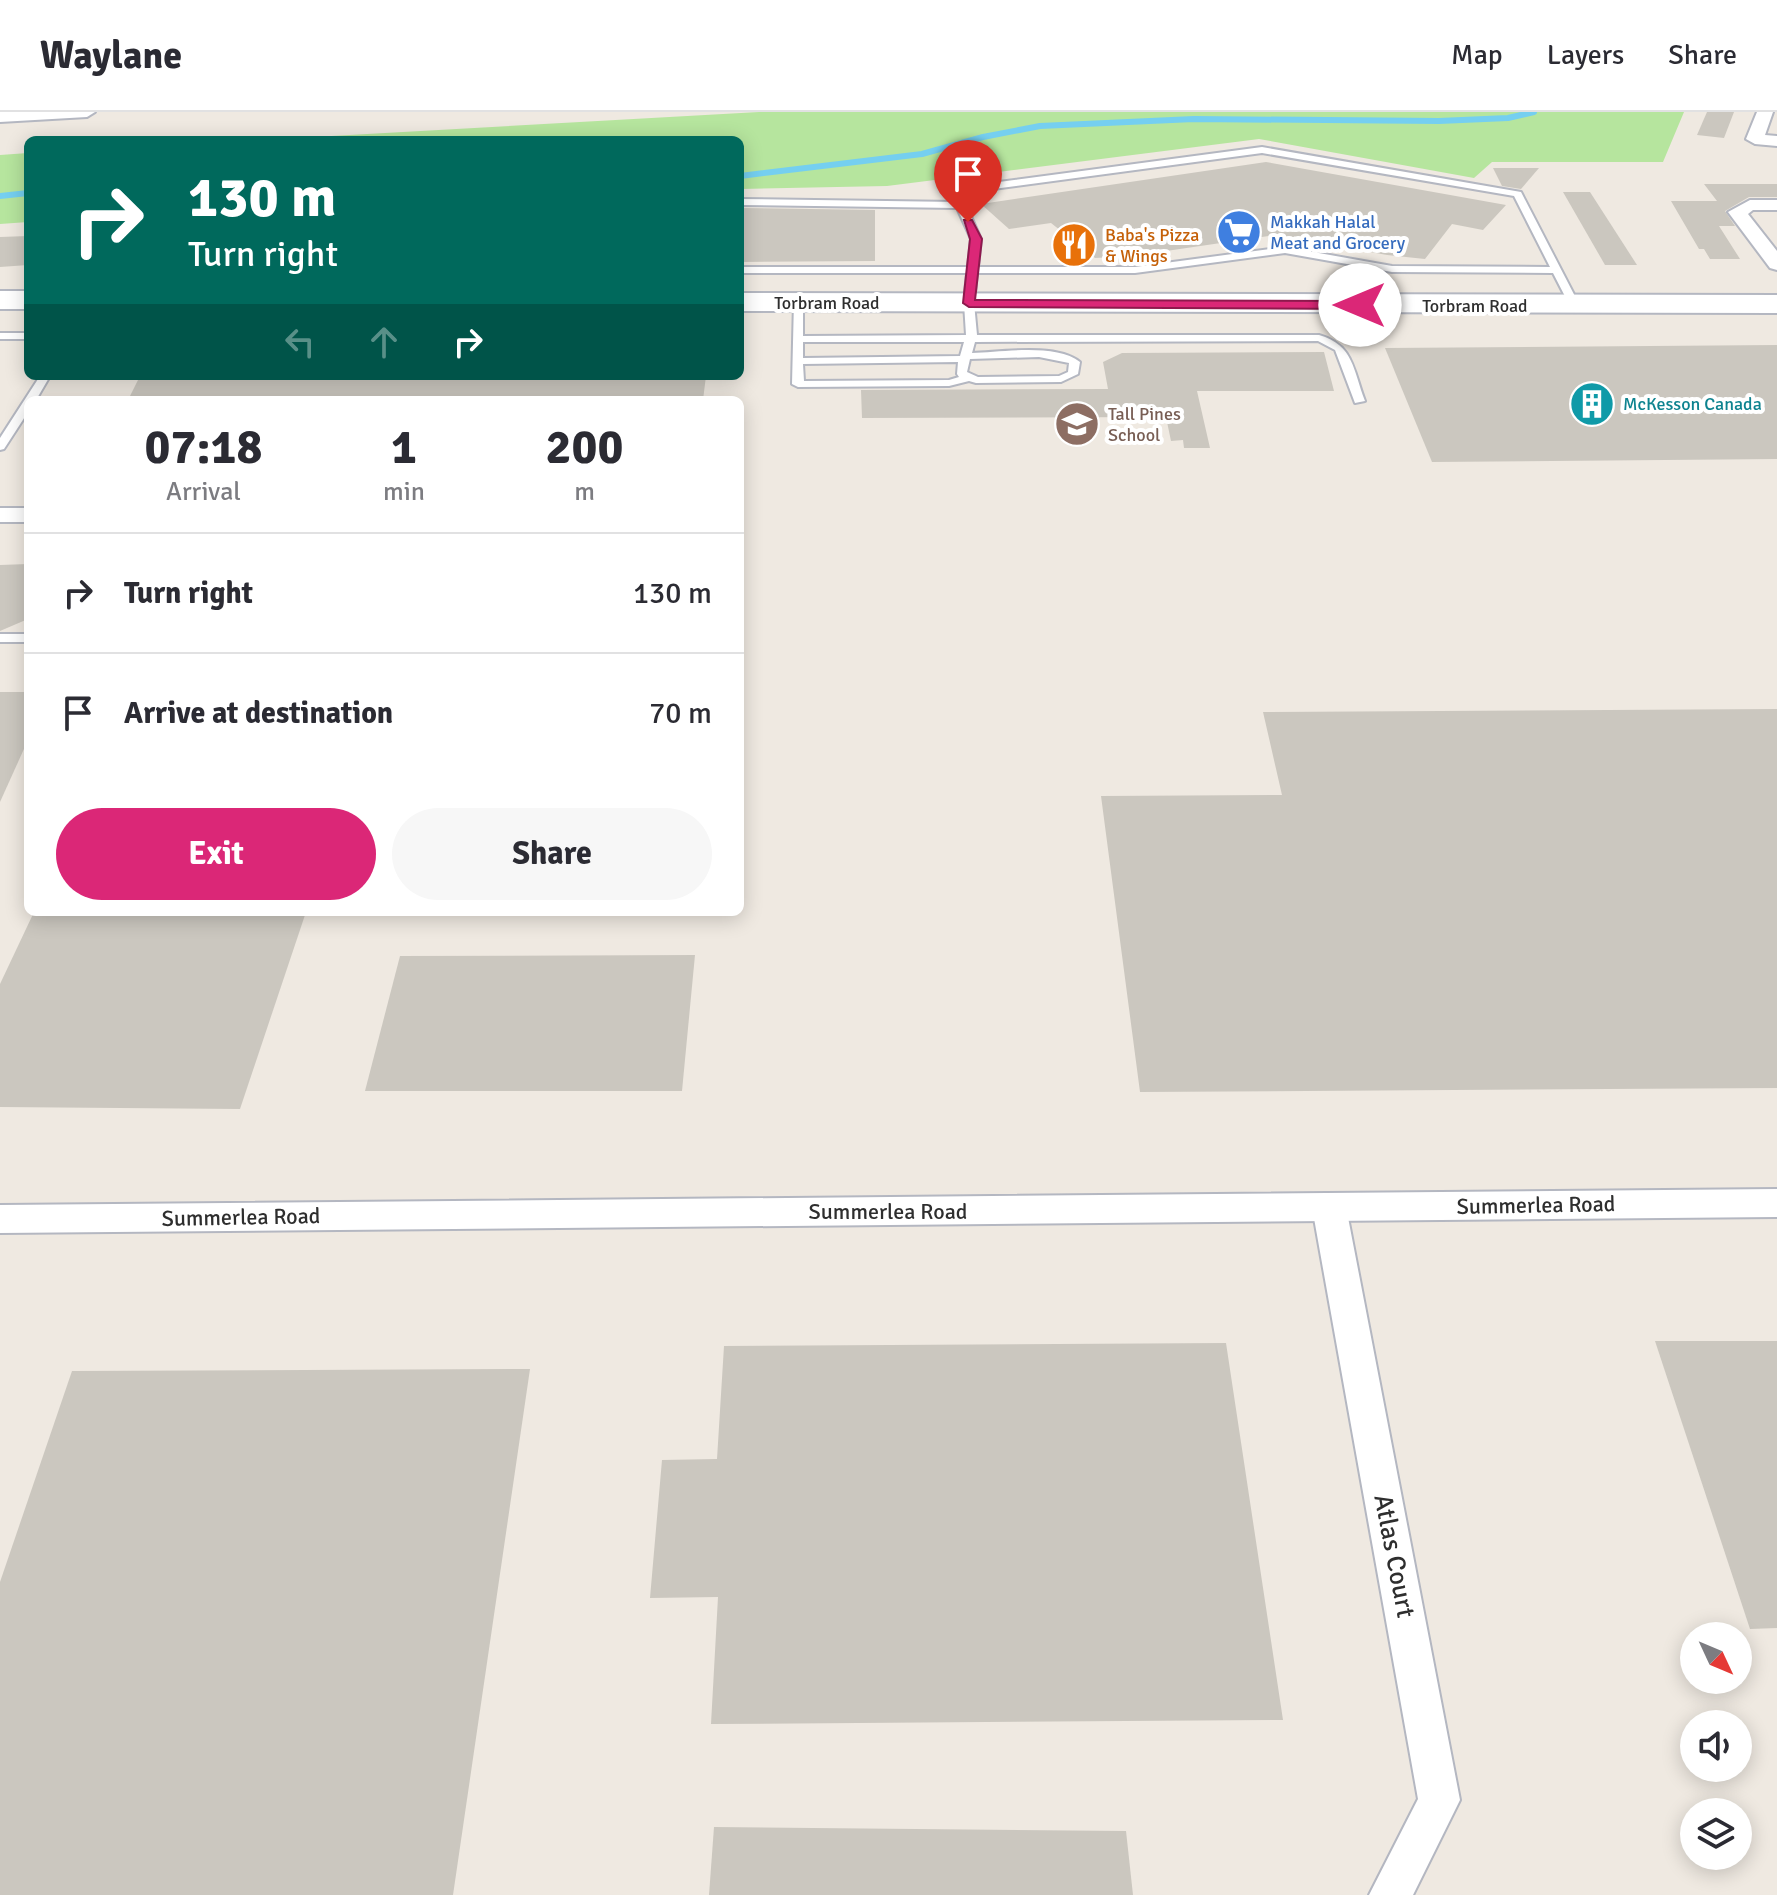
<!DOCTYPE html>
<style>
:root{--surface:#fff;--page:#f7f7f7;--text:#2b2b33;--muted:#7c7c81;--line:#e1e1e2;--accent:#db2777}
body{margin:0;font-family:Signika,sans-serif;background:var(--page);color:var(--text);height:100vh;display:flex;flex-direction:column;font-size:30px;white-space:nowrap}
*{box-sizing:border-box;margin:0}
p{font-size:26px;color:var(--muted)}
.icon{flex:none;width:44px;height:44px;fill:none;stroke:currentColor;stroke-width:2;stroke-linecap:round;stroke-linejoin:round}
.map{position:relative;flex:1;overflow:hidden}
.side{position:absolute;left:24px;top:284px;width:720px;height:520px;display:flex;flex-direction:column;background:var(--surface);border-radius:12px;box-shadow:0 4px 20px #0003}
.side>*{flex:none}
.guide{position:absolute;left:24px;top:24px;width:720px;height:244px;border-radius:12px;box-shadow:0 4px 20px #0003;background:#00695c;color:#fff;overflow:hidden}
.needle{width:52px;rotate:134deg}
.buttons{position:absolute;left:1680px;top:1510px;display:grid;gap:16px}
.buttons a{display:grid;place-items:center;width:72px;height:72px;border-radius:50%;background:var(--surface);box-shadow:0 4px 20px #0003;font-size:40px}
.pin{position:absolute;display:grid;place-items:center;width:68px;height:68px;color:#fff;margin:-82px -34px;border-radius:50% 50% 50% 0;rotate:-45deg;box-shadow:0 0 8px #0007}
.pin .icon{rotate:45deg}
.me{position:absolute;width:88px;margin:-44px;rotate:270deg;stroke-linejoin:round;filter:drop-shadow(0 0 6px #0008)}
.turn{display:flex;align-items:center;gap:28px;height:168px;padding:0 32px;font-size:36px}
.turn .icon{width:104px;height:104px;stroke-width:2.5}
.turn b{display:block;font-size:56px;line-height:68px}
.lanes{display:flex;align-items:center;height:76px;padding:0 32px;background:#0003;justify-content:center;gap:40px;direction:ltr}
.lanes .off{opacity:.35}
.eta{display:flex;justify-content:space-evenly;align-items:center;height:136px;text-align:center}
.eta b{font-size:48px;font-weight:800;line-height:56px}
.primary-button{display:flex;gap:16px;margin-top:auto;padding:16px 32px}
.primary-button a{flex:1;height:92px;border-radius:48px;background:var(--accent);color:#fff;font-size:32px;font-weight:800;line-height:92px;text-align:center}
.primary-button a+a{background:var(--page);color:var(--text)}
ul{padding:0;list-style:none}
li{display:flex;align-items:center;gap:24px;height:120px;padding:0 32px;border-top:2px solid var(--line)}
li div{flex:1}
li b{display:block;font-size:30px}
li em{font-style:normal}
header{display:flex;align-items:center;gap:48px;box-sizing:border-box;height:112px;padding:0 40px;background:var(--surface);border-bottom:2px solid var(--line)}
header strong{font-size:38px}
nav{display:flex;gap:44px;margin-inline-start:auto;font-size:28px}
.map>svg:first-child{display:block}
.green{fill:#b6e59e}
.lines{fill:none;stroke-linecap:round;stroke-linejoin:round}
.stream{stroke:#75cff0;stroke-width:6}
.building{fill:#cbc7bf}
.service-casing{stroke:#b4b7c1;stroke-width:4}
.minor-casing{stroke:#b4b7c1;stroke-width:4}
.tertiary-casing{stroke:#b4b7c1;stroke-width:4}
.secondary-casing{stroke:#b4b7c1;stroke-width:4}
.service{fill:#fff;fill-rule:evenodd}
.minor{fill:#fff;fill-rule:evenodd}
.tertiary{fill:#fff;fill-rule:evenodd}
.secondary{fill:#fff;fill-rule:evenodd}
.route{fill:#db2777;stroke:#8e194d;stroke-width:2}
.labels{text-anchor:middle;dominant-baseline:central;stroke-width:8;stroke-linejoin:round;paint-order:stroke}
.far-shop-label{font-size:18px;fill:#366cbe;stroke:#fff;text-anchor:start}
.far-food-label{font-size:18px;fill:#c56008;stroke:#fff;text-anchor:start}
.far-street-label{font-size:18px;fill:#2e2e2e;stroke:#fff}
.far-culture-label{font-size:18px;fill:#0d838f;stroke:#fff;text-anchor:start}
.far-education-label{font-size:18px;fill:#785e54;stroke:#fff;text-anchor:start}
.street-label{font-size:22px;fill:#2e2e2e;stroke:#fff}
.near-street-label{font-size:26px;fill:#2e2e2e;stroke:#fff}
</style>
<header>
<strong>Waylane</strong>
<nav><a>Map</a><a>Layers</a><a>Share</a></nav>
</header>
<div class="map">
<svg width="1777" height="1783" viewBox="0 0 1777 1783">
<rect width="100%" height="100%" fill="#efe9e1"/>
<g class="green">
<polygon points="759,0 1684,0 1663,50 1492,50 1474,66 1259,27 887,74 740,77 740,28 260,28"/>
<polygon points="28,41 28,110 0,112 0,43"/>
</g>
<g class="lines">
<g class="stream">
<polyline points="740,64 922,42 983,25 1040,14 1194,7 1439,9 1508,6 1534,0"/>
<polyline points="0,84 28,81"/>
</g>
</g>
<g class="building">
<polygon points="1707,0 1734,0 1724,26 1697,23"/>
<polygon points="1266,50 1506,93 1483,118 1452,112 1425,147 1387,143 1276,123 1132,144 1095,146 1051,111 1009,117 981,92"/>
<polygon points="1493,56 1539,56 1521,77 1502,74"/>
<polygon points="1704,72 1777,72 1777,85 1749,85 1725,99 1735,114 1719,114 1740,147 1710,147 1704,137 1699,137 1671,89 1717,89"/>
<polygon points="1563,80 1590,80 1637,153 1605,153"/>
<polygon points="740,96 875,98 875,149 740,150"/>
<polygon points="28,124 28,153 0,155 0,125"/>
<polygon points="1777,233 1777,347 1432,350 1385,236"/>
<polygon points="1324,240 1334,279 1197,279 1210,336 1184,336 1183,328 1171,329 1166,305 862,306 861,278 1108,277 1103,250 1122,241"/>
<polygon points="140,264 706,264 703,288 128,288"/>
<polygon points="28,452 28,507 0,519 0,453"/>
<polygon points="0,580 28,580 28,628 0,690"/>
<polygon points="1777,597 1777,976 1140,980 1101,684 1282,683 1263,600"/>
<polygon points="34,800 306,800 240,997 0,995 0,872"/>
<polygon points="695,843 682,979 365,979 400,844"/>
<polygon points="1655,1229 1777,1229 1777,1516 1750,1517"/>
<polygon points="1226,1231 1283,1608 711,1612 718,1485 650,1486 662,1348 717,1347 724,1234"/>
<polygon points="530,1257 453,1783 0,1783 0,1470 72,1259"/>
<polygon points="714,1715 1126,1719 1133,1783 709,1783"/>
</g>
<g class="lines">
<g class="service-casing">
<g id="service">
<path d="M1262 35 1521 80 1580 194 1571 196 1553 161 1392 160 1285 141 1135 161H977L974 191 977 223H1319C1354 233 1353 258 1365 289L1355 291 1335 238 1318 229 975 230 972 241C1002 240 1056 231 1080 250L1078 262 1061 270 976 271 969 269 949 274 798 275 792 272 794 189 803 191V224L966 223 964 191 967 161H740V155H968L971 127 957 96 740 93V87L957 90 960 80 976 73ZM1262 41 1514 84 1550 155 1392 154 1285 135 1135 155H978L981 127 966 93 968 84 978 79ZM803 230H964L960 244 803 246ZM1039 245 1069 251 1068 260 1059 264 978 265 967 260 970 247ZM958 250 957 262 959 265 949 268 804 269 803 252Z"/>
<rect x="0" y="221" width="28" height="6"/>
<polygon points="40,264 50,264 36,288 28,288 28,300 4,337 0,338 0,326"/>
<rect x="0" y="522" width="28" height="8"/>
</g>
</g>
<g class="minor-casing">
<g id="minor">
<polygon points="0,0 95,0 87,5 0,10"/>
<polygon points="1757,0 1773,0 1765,23 1777,24 1777,34 1755,32 1746,27"/>
<polygon points="1750,88 1777,88 1777,98 1753,98 1748,102 1777,139 1777,158 1770,156 1728,100"/>
<rect x="0" y="396" width="28" height="14"/>
<polygon points="1329,1084 1341,1087 1346,1095 1460,1688 1413,1783 1369,1783 1418,1687 1312,1095 1317,1087"/>
</g>
</g>
<g class="tertiary-casing">
<polygon id="tertiary" points="1777,1077 1777,1105 0,1121 0,1093"/>
</g>
<g class="secondary-casing">
<g id="secondary">
<rect x="0" y="179" width="28" height="18"/>
<polygon points="740,181 1777,183 1777,201 740,199"/>
</g>
</g>
<use href="#service" class="service"/>
<use href="#minor" class="minor"/>
<use href="#tertiary" class="tertiary"/>
<use href="#secondary" class="secondary"/>
</g>
<polygon class="route" points="964,108 972,108 982,127 975,188 1360,189 1366,193 1360,197 969,195 963,191 970,127"/>
<defs>
<g id="supermarket-disc" transform="scale(2.3)"><circle r="9.5" fill="#3f7fe0" stroke="#fff"/><path d="M-6-5.5h2.5l.6 2H6L4.5 2H-2.5L-4.4-4H-6ZM-1.5 3.2a1.3 1.3 0 1 0 .1 0ZM3 3.2a1.3 1.3 0 1 0 .1 0Z" fill="#fff"/></g>
<g id="restaurant-disc" transform="scale(2.3)"><circle r="9.5" fill="#e8710a" stroke="#fff"/><path d="M-5-6h1v4h1v-4h1v4h1v-4h1v5L-1.5 .5V6h-2V.5L-5-1ZM5-6V6H3V1.5H1.5Q1.5-4 5-6Z" fill="#fff"/></g>
<g id="building-disc" transform="scale(2.3)"><circle r="9.5" fill="#0f9aa8" stroke="#fff"/><path d="M-4-6H4V6H1V3H-1V6H-4ZM-2.5-4.3h1.7v1.8h-1.7ZM.8-4.3h1.7v1.8H.8ZM-2.5-1h1.7V.8h-1.7ZM.8-1h1.7V.8H.8Z" fill="#fff"/></g>
<g id="school-disc" transform="scale(2.3)"><circle r="9.5" fill="#8d6e63" stroke="#fff"/><path d="M0-5L7-2L0 1L-7-2ZM-4 1L0 2.5L4 1V4Q0 6-4 4Z" fill="#fff"/></g>
</defs>
<g fill-rule="evenodd">
<use href="#supermarket-disc" x="1239" y="120"/>
<use href="#restaurant-disc" x="1074" y="133"/>
<use href="#building-disc" x="1592" y="292"/>
<use href="#school-disc" x="1077" y="312"/>
</g>
<g class="labels">
<g class="far-shop-label">
<text x="1270" y="110">Makkah Halal<tspan x="1270" dy="21">Meat and Grocery</tspan></text>
</g>
<g class="far-food-label">
<text x="1105" y="123">Baba's Pizza<tspan x="1105" dy="21">&amp; Wings</tspan></text>
</g>
<g class="far-street-label">
<text x="827" y="191">Torbram Road</text>
<text x="1475" y="194">Torbram Road</text>
</g>
<g class="far-culture-label">
<text x="1623" y="292">McKesson Canada</text>
</g>
<g class="far-education-label">
<text x="1108" y="302">Tall Pines<tspan x="1108" dy="21">School</tspan></text>
</g>
<g class="street-label">
<text transform="translate(1536 1093) rotate(-1)">Summerlea Road</text>
<text x="888" y="1099">Summerlea Road</text>
<text transform="translate(241 1105) rotate(-1)">Summerlea Road</text>
</g>
<g class="near-street-label">
<text transform="translate(1394 1444) rotate(79)">Atlas Court</text>
</g>
</g>
</svg>
<div class="buttons">
<a><svg class="needle" viewBox="-14 -14 28 28"><path d="M0-13l5 13h-10z" fill="#e53935"/><path d="M0 13l5-13h-10z" fill="#7c7c81"/></svg></a>
<a><svg class="icon" aria-label="sound" viewBox="0 0 24 24"><path d="M4 9h4l5-4v14l-5-4H4zM17 9q2 3 0 6"/></svg></a>
<a><svg class="icon" aria-label="layers" viewBox="0 0 24 24"><path d="M12 4l9 5-9 5-9-5zM3 14l9 5 9-5"/></svg></a>
</div>
<div class="pin" style="left:968px;top:110px;background:#d93025"><svg class="icon" aria-label="arrive" viewBox="0 0 24 24"><path d="M6 21V4h12l-3 4 3 4H6"/></svg></div>
<svg class="me" style="left:1360px;top:193px" viewBox="-20 -20 40 40"><circle r="19" fill="#fff"/><path d="M0-13L10 11 0 6-10 11z" fill="#db2777"/></svg>
<div class="guide">
<div class="turn"><svg class="icon" aria-label="right" viewBox="0 0 24 24"><path d="M7 20v-9h11M14 6l5 5-5 5"/></svg><div><b>130 m</b>Turn right</div></div>
<div class="lanes"><svg class="icon off" aria-label="left" viewBox="0 0 24 24"><path d="M17 20v-9H6M10 6l-5 5 5 5"/></svg><svg class="icon off" aria-label="ahead" viewBox="0 0 24 24"><path d="M12 20V5M6 11l6-6 6 6"/></svg><svg class="icon" aria-label="right" viewBox="0 0 24 24"><path d="M7 20v-9h11M14 6l5 5-5 5"/></svg></div>
</div>
<section class="side">
<div class="eta">
<div><b>07:18</b><p>Arrival</p></div>
<div><b>1</b><p>min</p></div>
<div><b>200</b><p>m</p></div>
</div>
<ul>
<li><svg class="icon" aria-label="right" viewBox="0 0 24 24"><path d="M7 20v-9h11M14 6l5 5-5 5"/></svg><div><b>Turn right</b></div><em>130 m</em></li>
<li><svg class="icon" aria-label="arrive" viewBox="0 0 24 24"><path d="M6 21V4h12l-3 4 3 4H6"/></svg><div><b>Arrive at destination</b></div><em>70 m</em></li>
</ul>
<div class="primary-button"><a>Exit</a><a>Share</a></div>
</section>
</div>
